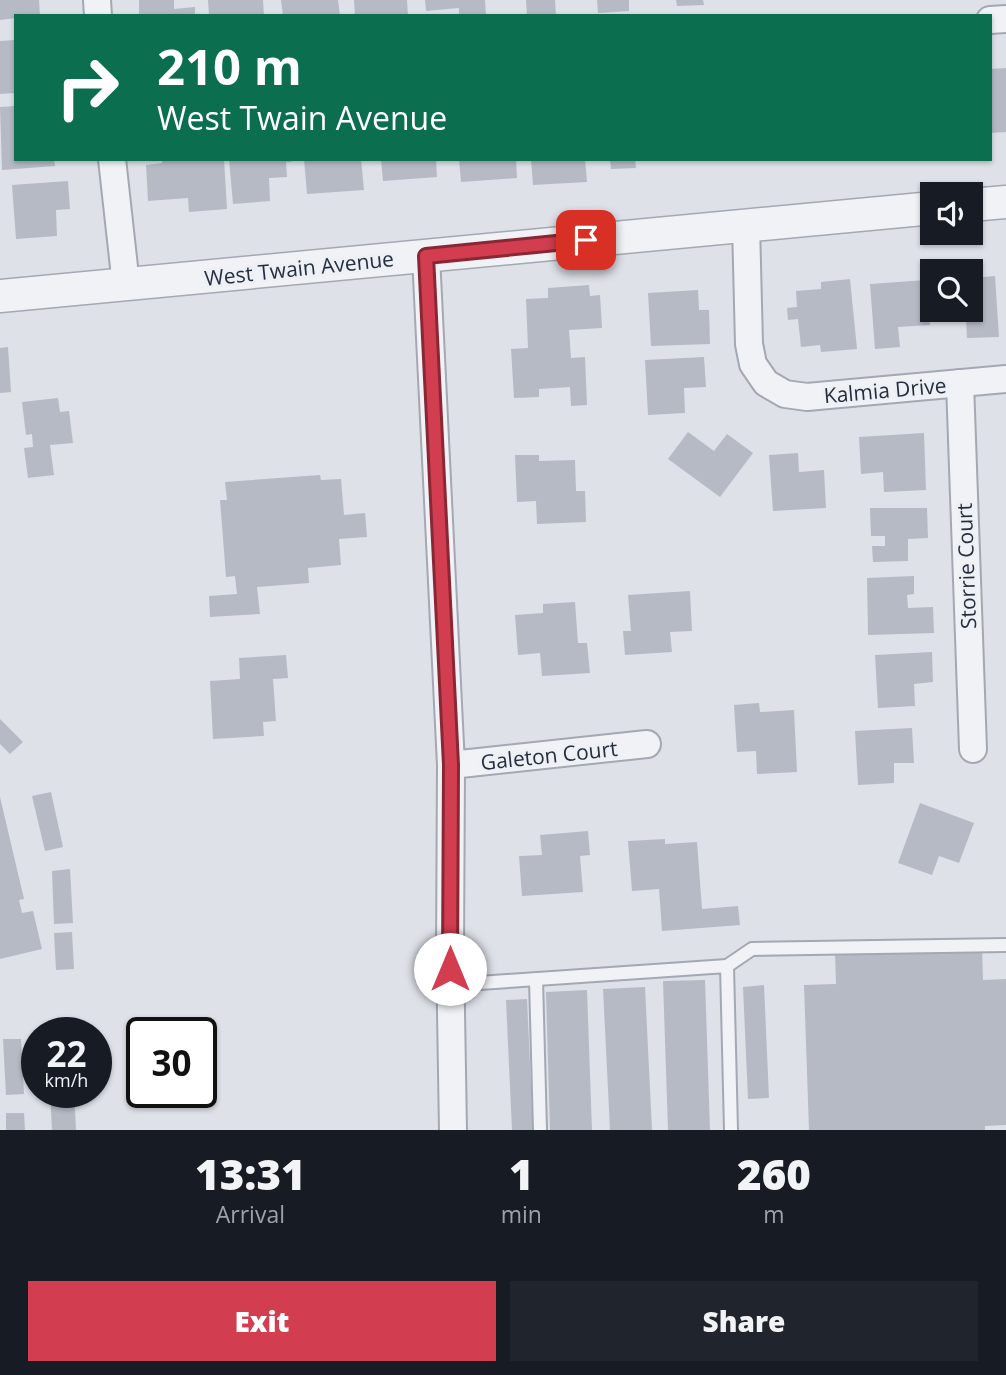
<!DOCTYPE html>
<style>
:root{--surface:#171b24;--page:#20242c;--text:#f1f3f6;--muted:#9ea1a6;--accent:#d33d50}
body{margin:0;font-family:"Open Sans",sans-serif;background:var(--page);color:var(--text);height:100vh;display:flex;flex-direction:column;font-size:26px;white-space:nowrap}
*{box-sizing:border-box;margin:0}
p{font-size:23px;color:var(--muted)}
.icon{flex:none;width:38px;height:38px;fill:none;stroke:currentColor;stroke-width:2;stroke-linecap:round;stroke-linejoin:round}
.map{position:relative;height:1130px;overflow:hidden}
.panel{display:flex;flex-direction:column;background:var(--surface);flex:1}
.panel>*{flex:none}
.top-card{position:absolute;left:14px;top:14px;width:978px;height:147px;border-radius:0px;box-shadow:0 2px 5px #0004;background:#0b6e4f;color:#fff;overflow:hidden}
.tools{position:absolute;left:920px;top:182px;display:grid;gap:14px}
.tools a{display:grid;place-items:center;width:63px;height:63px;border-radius:0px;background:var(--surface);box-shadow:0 2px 5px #0004;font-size:35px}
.speed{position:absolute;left:21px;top:1017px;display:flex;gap:14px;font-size:35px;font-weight:700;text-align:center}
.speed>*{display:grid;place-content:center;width:91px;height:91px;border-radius:50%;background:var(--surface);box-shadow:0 2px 5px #0004;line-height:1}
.speed small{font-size:18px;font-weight:400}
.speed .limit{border:4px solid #111;border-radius:10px;background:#fff;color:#111}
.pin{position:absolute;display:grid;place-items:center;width:60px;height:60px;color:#fff;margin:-30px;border-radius:14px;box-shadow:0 4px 10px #0006}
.me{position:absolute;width:77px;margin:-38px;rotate:0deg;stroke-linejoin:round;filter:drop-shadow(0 0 5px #0008)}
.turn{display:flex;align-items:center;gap:24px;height:147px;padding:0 28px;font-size:32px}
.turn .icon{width:91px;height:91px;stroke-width:2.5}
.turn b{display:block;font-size:49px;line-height:60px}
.eta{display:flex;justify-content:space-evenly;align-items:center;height:119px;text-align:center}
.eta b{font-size:42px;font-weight:800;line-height:49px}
.action{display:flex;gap:14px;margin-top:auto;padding:14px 28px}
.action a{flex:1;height:80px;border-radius:0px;background:var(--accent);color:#fff;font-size:28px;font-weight:800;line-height:80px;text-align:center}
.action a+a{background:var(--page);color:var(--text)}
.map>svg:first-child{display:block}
.building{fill:#b5bac5}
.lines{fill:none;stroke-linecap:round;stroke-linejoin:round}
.service-casing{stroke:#a3a8b2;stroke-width:16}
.minor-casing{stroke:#a3a8b2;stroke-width:30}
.tertiary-casing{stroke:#a3a8b2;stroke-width:35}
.service{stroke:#f0f2f6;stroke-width:12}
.minor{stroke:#f0f2f6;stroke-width:26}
.tertiary{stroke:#f0f2f6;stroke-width:32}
.route-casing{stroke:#892834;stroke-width:18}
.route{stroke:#d33d50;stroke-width:12}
.labels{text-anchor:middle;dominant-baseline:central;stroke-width:6;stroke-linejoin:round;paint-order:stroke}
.street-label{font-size:21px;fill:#262f3f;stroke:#edf0f5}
</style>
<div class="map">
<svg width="1006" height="1130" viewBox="0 0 1006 1130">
<rect width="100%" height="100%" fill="#dee1e8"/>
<g class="building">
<polygon points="0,0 39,0 40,16 16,16 16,18 0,20"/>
<polygon points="139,0 174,0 174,9 195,7 195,16 139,16"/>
<polygon points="208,0 263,0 264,16 209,16"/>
<polygon points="281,0 338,0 340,16 283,16"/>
<polygon points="354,0 407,0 408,16 377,16 377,14 355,16"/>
<polygon points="425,0 485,0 486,16 459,16 459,8 426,11"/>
<polygon points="526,0 555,0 556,16 527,16"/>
<polygon points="597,0 629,0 629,11 598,13"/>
<polygon points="676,0 703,0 704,5 677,6"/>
<polygon points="16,40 16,93 0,94 0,41"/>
<polygon points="1006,68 1006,132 990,133 990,69"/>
<polygon points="16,106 16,159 54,159 55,166 2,170 0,107"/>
<polygon points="162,159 224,159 227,209 189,212 188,198 148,201 146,165 162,163"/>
<polygon points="229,159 291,159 291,162 286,162 287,177 269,178 270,201 233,204"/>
<polygon points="304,159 361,159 364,190 307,194"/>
<polygon points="381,159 436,159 437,177 383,181"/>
<polygon points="459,159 516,159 517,178 461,182"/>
<polygon points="531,159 585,159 587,182 533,185"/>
<polygon points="610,159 635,159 636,168 611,169"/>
<polygon points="68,181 70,209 56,210 57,236 16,239 12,185"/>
<polygon points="995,276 999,337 967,338 966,319 945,320 944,310 971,310 971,278"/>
<polygon points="850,279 857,349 821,352 820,345 801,347 798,319 788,320 787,308 797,307 796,291 821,289 821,282"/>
<polygon points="926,280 930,325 898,327 900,347 875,349 870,284"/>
<polygon points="589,285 590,296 600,295 602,328 569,330 571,358 585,357 587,405 571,406 570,387 539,389 539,397 514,398 511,349 528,348 526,299 548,298 548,288"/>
<polygon points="698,290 699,310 709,310 710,344 651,346 648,293"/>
<polygon points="8,347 11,392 0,393 0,348"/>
<polygon points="704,357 706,387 684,388 685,413 648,415 645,360"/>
<polygon points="58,398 60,412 69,411 73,443 50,445 54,475 28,478 24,448 33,447 32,434 26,435 22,402"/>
<polygon points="688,432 714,451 727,434 753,453 720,497 668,459"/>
<polygon points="924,433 926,490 884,492 883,472 861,474 859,437"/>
<polygon points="798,453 799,472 824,470 826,508 773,511 769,455"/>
<polygon points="515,455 539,455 539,461 575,460 576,491 585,491 586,522 537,524 536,501 517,502"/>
<polygon points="320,475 321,480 341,479 344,515 365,513 367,537 339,539 341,565 308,568 309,583 257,587 260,614 210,617 209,596 237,594 235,576 226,577 220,500 227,500 225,482"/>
<polygon points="870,508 927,508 928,538 908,539 908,561 873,562 872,546 885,546 885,536 871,536"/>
<polygon points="914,576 914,594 907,595 908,608 933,607 934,633 868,635 867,578"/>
<polygon points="690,591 692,631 670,632 672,652 625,655 623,631 631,631 628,595"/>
<polygon points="575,602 578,643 587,643 590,673 542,676 540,653 518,655 515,615 543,613 543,604"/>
<polygon points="932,652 933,682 914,684 915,706 878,708 875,655"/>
<polygon points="286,655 288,678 273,679 276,721 263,722 264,736 213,739 210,681 240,679 239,658"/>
<polygon points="759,703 760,712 794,710 797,772 757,774 756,751 737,752 734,705"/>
<polygon points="0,719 23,742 10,754 0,744"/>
<polygon points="912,728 914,763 894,763 894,783 858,785 855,731"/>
<polygon points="51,792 63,847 45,851 32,796"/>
<polygon points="0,797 24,899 19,900 22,913 33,911 42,949 0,959"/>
<polygon points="920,803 974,823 959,863 939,856 932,875 898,863"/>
<polygon points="588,831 590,855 580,856 583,892 522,896 519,856 542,855 540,835"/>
<polygon points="665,839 665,844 697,842 702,909 738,906 740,925 662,931 659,889 632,891 628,841"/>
<polygon points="70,869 73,923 54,924 52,871"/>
<polygon points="72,932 74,969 56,970 54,933"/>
<polygon points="982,948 983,980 1006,979 1006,1125 985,1126 985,1130 809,1130 804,985 836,984 835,953"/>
<polygon points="705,980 710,1130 668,1130 663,981"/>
<polygon points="764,985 769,1098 748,1099 743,987"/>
<polygon points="645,987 652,1130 610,1130 603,989"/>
<polygon points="587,990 592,1130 550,1130 546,992"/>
<polygon points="527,999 533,1130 512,1130 506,1000"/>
<polygon points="3,1039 21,1039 24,1094 6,1095"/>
<polygon points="50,1092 74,1092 76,1130 52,1130"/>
<polygon points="6,1113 24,1113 25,1130 6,1130"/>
</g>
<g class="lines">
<g class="service-casing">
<g id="service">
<polyline points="727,966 752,949 1006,945"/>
<polyline points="536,979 540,1130"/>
<polyline points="450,985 727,966 731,1130"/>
</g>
</g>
<g class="minor-casing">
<g id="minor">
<polyline points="97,0 98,16"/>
<polyline points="990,20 1006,19"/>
<polyline points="112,159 126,285"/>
<polyline points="746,224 749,344 753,364 766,383 785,394 807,397 1006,379"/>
<polyline points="426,256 451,765 450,953 453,1130"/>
<polyline points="960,383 973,749"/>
<polyline points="451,765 647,744"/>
</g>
</g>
<g class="tertiary-casing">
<g id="tertiary">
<polyline points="971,205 1006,202"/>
<polyline points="0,296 933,208"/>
</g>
</g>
<use href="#service" class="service"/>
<use href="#minor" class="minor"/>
<use href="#tertiary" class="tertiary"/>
</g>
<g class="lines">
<g class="route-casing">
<polyline id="route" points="450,969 451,765 426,256 586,240"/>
</g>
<use href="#route" class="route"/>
</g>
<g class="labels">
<g class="street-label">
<text transform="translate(299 268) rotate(-6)">West Twain Avenue</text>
<text transform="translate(885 390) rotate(-5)">Kalmia Drive</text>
<text transform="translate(966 566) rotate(-92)">Storrie Court</text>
<text transform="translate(549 755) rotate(-6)">Galeton Court</text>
</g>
</g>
</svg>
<div class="tools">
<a><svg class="icon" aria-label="sound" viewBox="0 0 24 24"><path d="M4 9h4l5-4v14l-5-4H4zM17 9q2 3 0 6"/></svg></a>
<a><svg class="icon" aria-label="search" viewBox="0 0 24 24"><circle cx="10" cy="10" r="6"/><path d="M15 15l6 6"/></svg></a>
</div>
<div class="speed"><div>22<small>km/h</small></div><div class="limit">30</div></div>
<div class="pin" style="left:586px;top:240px;background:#d93025"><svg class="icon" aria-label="arrive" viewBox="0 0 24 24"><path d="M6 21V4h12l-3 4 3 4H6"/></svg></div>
<svg class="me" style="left:450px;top:969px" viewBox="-20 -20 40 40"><circle r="19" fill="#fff"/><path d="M0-13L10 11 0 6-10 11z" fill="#d33d50"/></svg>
<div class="top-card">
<div class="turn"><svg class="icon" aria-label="right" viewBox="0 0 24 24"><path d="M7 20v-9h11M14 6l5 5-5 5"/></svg><div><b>210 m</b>West Twain Avenue</div></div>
</div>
</div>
<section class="panel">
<div class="eta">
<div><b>13:31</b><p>Arrival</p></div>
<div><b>1</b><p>min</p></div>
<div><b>260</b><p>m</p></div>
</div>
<div class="action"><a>Exit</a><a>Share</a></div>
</section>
